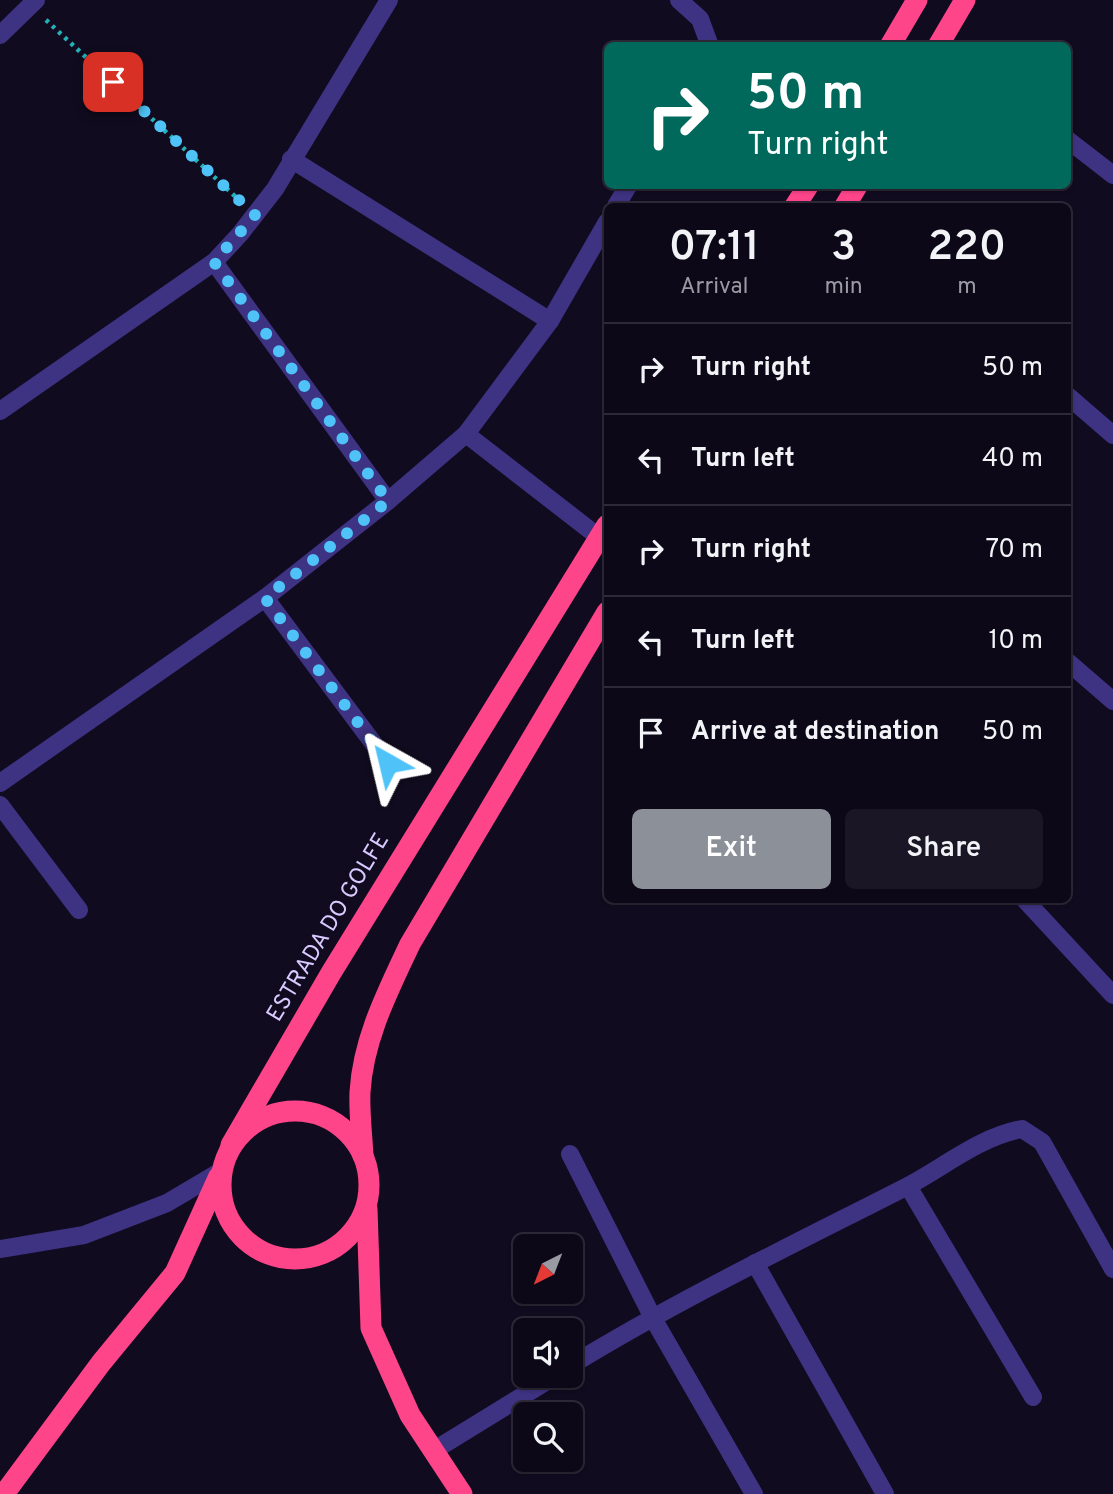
<!DOCTYPE html>
<style>
:root{--surface:#0d0818;--page:#1b1625;--text:#f1f3f6;--muted:#9a9aa2;--line:#2d2937;--accent:#8c9099}
body{margin:0;font-family:Overpass,sans-serif;background:var(--page);color:var(--text);height:100vh;display:flex;flex-direction:column;font-size:26px;white-space:nowrap}
*{box-sizing:border-box;margin:0}
p{font-size:23px;color:var(--muted)}
.icon{flex:none;width:38px;height:38px;fill:none;stroke:currentColor;stroke-width:2;stroke-linecap:round;stroke-linejoin:round}
.map{position:relative;flex:1;overflow:hidden}
.details{position:absolute;left:604px;top:203px;width:467px;height:700px;display:flex;flex-direction:column;background:var(--surface);border-radius:10px;box-shadow:0 2px 5px #0004,0 0 0 2px var(--line)}
.details>*{flex:none}
.guide{position:absolute;left:604px;top:42px;width:467px;height:147px;border-radius:10px;box-shadow:0 2px 5px #0004,0 0 0 2px var(--line);background:#00695c;color:#fff;overflow:hidden}
.needle{width:46px;rotate:222deg}
.fabs{position:absolute;left:513px;top:1234px;display:grid;gap:14px}
.fabs a{display:grid;place-items:center;width:70px;height:70px;border-radius:10px;background:var(--surface);box-shadow:0 2px 5px #0004,0 0 0 2px var(--line);font-size:35px}
.pin{position:absolute;display:grid;place-items:center;width:60px;height:60px;color:#fff;margin:-30px;border-radius:14px;box-shadow:0 4px 10px #0006}
.me{position:absolute;width:77px;margin:-38px;rotate:323deg;stroke-linejoin:round;filter:drop-shadow(0 0 5px #0008)}
.turn{display:flex;align-items:center;gap:24px;height:147px;padding:0 28px;font-size:32px}
.turn .icon{width:91px;height:91px;stroke-width:2.5}
.turn b{display:block;font-size:49px;line-height:60px}
.eta{display:flex;justify-content:space-evenly;align-items:center;height:119px;text-align:center}
.eta b{font-size:42px;font-weight:600;line-height:49px}
.primary-button{display:flex;gap:14px;margin-top:auto;padding:14px 28px}
.primary-button a{flex:1;height:80px;border-radius:10px;background:var(--accent);color:#fff;font-size:28px;font-weight:600;line-height:80px;text-align:center}
.primary-button a+a{background:var(--page);color:var(--text)}
ul{padding:0;list-style:none}
li{display:flex;align-items:center;gap:21px;height:91px;padding:0 28px;border-top:2px solid var(--line)}
li div{flex:1}
li b{display:block;font-size:26px}
li em{font-style:normal}
.map>svg:first-child{display:block}
.lines{fill:none;stroke-linecap:round;stroke-linejoin:round}
.path{stroke:#25b1b8;stroke-width:4.5;stroke-dasharray:3.5 5;stroke-linecap:butt}
.street{stroke:#3e3282;stroke-width:18}
.highway{stroke:#ff458a;stroke-width:21}
.route{stroke:#4fc3f7;stroke-width:12;stroke-dasharray:0 21.6}
.labels{text-anchor:middle;dominant-baseline:central;stroke-width:5;stroke-linejoin:round;paint-order:stroke}
.street-label{font-size:23px;fill:#d6caff;stroke:#110b20}
</style>
<div class="map">
<svg width="1113" height="1494" viewBox="0 0 1113 1494">
<rect width="100%" height="100%" fill="#110b20"/>
<g class="lines">
<polyline class="path" points="46,20 239,200"/>
<g class="street">
<polyline points="679,0 700,19 710,46"/>
<polyline points="0,35 36,0"/>
<polyline points="1068,140 1113,175"/>
<polyline points="291,159 550,321"/>
<polyline points="616,206 628,186"/>
<polyline points="214,262 388,501"/>
<polyline points="1068,396 1113,435"/>
<polyline points="0,411 214,262 240,234 275,189 389,0"/>
<polyline points="466,434 600,538"/>
<polyline points="265,598 388,763"/>
<polyline points="1068,662 1113,701"/>
<polyline points="0,783 265,598 388,501 466,434 550,321 607,222"/>
<polyline points="0,805 79,910"/>
<polyline points="1025,900 1113,995"/>
<polyline points="570,1154 654,1320 754,1494"/>
<polyline points="908,1186 1033,1397"/>
<polyline points="0,1249 84,1235 167,1203 221,1171"/>
<polyline points="755,1263 885,1494"/>
<path d="M570 1366C678 1300 792 1245 904 1188 943 1168 979 1137 1022 1129L1042 1142 1113 1269"/>
<polyline points="433,1451 555,1376"/>
</g>
<g class="highway">
<polyline points="890,46 917,0"/>
<polyline points="938,46 965,0"/>
<polyline points="795,206 808,186"/>
<polyline points="845,206 857,186"/>
<circle cx="295" cy="1185" r="74"/>
<polyline points="231,1145 331,973 607,525"/>
<path d="M363 1156C362 1135 359 1113 360 1092 363 1039 388 991 410 944L607 612"/>
<polyline points="367,1209 371,1328 410,1415 462,1494"/>
<polyline points="4,1494 101,1363 175,1273 219,1176"/>
</g>
</g>
<g class="lines">
<polyline class="route" points="113,82 255,215 214,262 388,501 265,598 388,763"/>
</g>
<g class="labels">
<g class="street-label">
<text transform="translate(329 928) rotate(-59)">ESTRADA DO GOLFE</text>
</g>
</g>
</svg>
<div class="fabs">
<a><svg class="needle" viewBox="-14 -14 28 28"><path d="M0-13l5 13h-10z" fill="#e53935"/><path d="M0 13l5-13h-10z" fill="#9a9aa2"/></svg></a>
<a><svg class="icon" aria-label="sound" viewBox="0 0 24 24"><path d="M4 9h4l5-4v14l-5-4H4zM17 9q2 3 0 6"/></svg></a>
<a><svg class="icon" aria-label="search" viewBox="0 0 24 24"><circle cx="10" cy="10" r="6"/><path d="M15 15l6 6"/></svg></a>
</div>
<div class="pin" style="left:113px;top:82px;background:#d93025"><svg class="icon" aria-label="arrive" viewBox="0 0 24 24"><path d="M6 21V4h12l-3 4 3 4H6"/></svg></div>
<svg class="me" style="left:388px;top:763px" viewBox="-20 -20 40 40"><path d="M0-17L14 15 0 8-14 15z" fill="#4fc3f7" stroke="#fff" stroke-width="4"/></svg>
<div class="guide">
<div class="turn"><svg class="icon" aria-label="right" viewBox="0 0 24 24"><path d="M7 20v-9h11M14 6l5 5-5 5"/></svg><div><b>50 m</b>Turn right</div></div>
</div>
<section class="details">
<div class="eta">
<div><b>07:11</b><p>Arrival</p></div>
<div><b>3</b><p>min</p></div>
<div><b>220</b><p>m</p></div>
</div>
<ul>
<li><svg class="icon" aria-label="right" viewBox="0 0 24 24"><path d="M7 20v-9h11M14 6l5 5-5 5"/></svg><div><b>Turn right</b></div><em>50 m</em></li>
<li><svg class="icon" aria-label="left" viewBox="0 0 24 24"><path d="M17 20v-9H6M10 6l-5 5 5 5"/></svg><div><b>Turn left</b></div><em>40 m</em></li>
<li><svg class="icon" aria-label="right" viewBox="0 0 24 24"><path d="M7 20v-9h11M14 6l5 5-5 5"/></svg><div><b>Turn right</b></div><em>70 m</em></li>
<li><svg class="icon" aria-label="left" viewBox="0 0 24 24"><path d="M17 20v-9H6M10 6l-5 5 5 5"/></svg><div><b>Turn left</b></div><em>10 m</em></li>
<li><svg class="icon" aria-label="arrive" viewBox="0 0 24 24"><path d="M6 21V4h12l-3 4 3 4H6"/></svg><div><b>Arrive at destination</b></div><em>50 m</em></li>
</ul>
<div class="primary-button"><a>Exit</a><a>Share</a></div>
</section>
</div>
